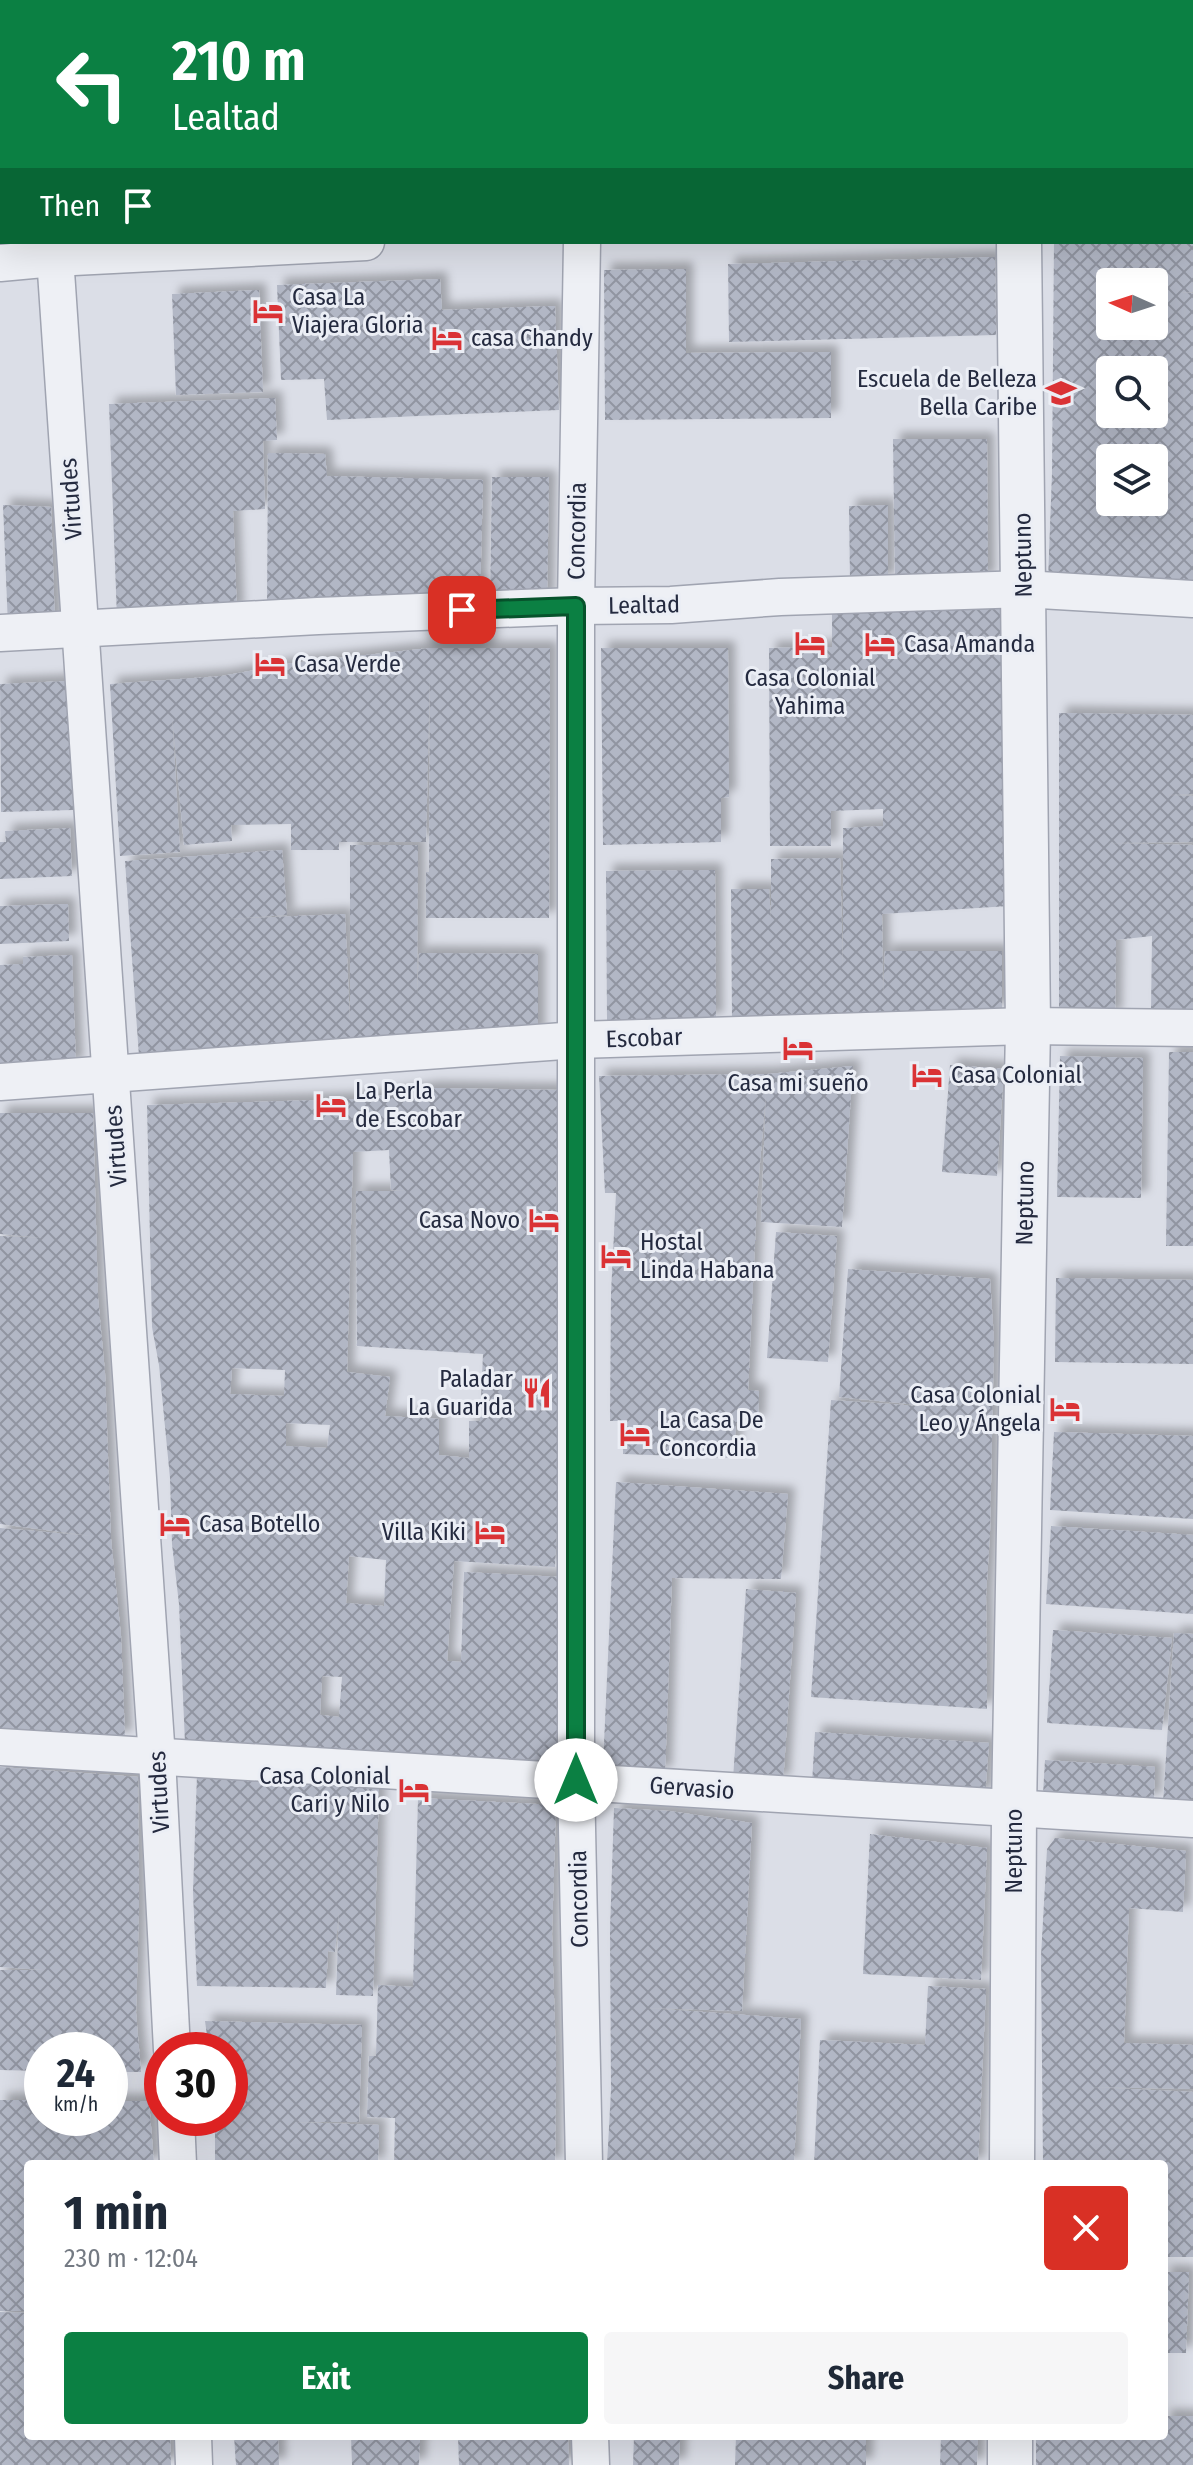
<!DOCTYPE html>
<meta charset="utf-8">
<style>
:root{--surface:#fff;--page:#f6f6f7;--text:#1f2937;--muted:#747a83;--accent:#0b8043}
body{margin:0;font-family:"Fira Sans Condensed",sans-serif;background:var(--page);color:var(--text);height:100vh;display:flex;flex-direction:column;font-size:30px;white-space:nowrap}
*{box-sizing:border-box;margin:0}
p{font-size:26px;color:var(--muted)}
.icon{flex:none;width:44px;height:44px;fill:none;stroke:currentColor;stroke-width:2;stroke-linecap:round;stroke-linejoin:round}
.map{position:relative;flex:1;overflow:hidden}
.details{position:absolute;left:24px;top:2160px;width:1144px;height:280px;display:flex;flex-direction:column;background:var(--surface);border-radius:8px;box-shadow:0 8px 32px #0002}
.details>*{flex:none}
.top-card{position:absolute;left:0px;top:0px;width:1194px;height:244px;box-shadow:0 8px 32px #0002;background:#0b8043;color:#fff;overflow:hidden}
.needle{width:52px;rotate:273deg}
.fabs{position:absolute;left:1096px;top:268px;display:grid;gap:16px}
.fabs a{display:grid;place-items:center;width:72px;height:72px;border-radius:8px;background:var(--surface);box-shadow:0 8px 32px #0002;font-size:40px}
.speed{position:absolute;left:24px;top:2032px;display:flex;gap:16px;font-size:40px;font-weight:700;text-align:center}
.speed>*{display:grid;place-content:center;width:104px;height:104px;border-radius:50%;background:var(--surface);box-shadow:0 8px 32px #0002;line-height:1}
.speed small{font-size:20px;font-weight:400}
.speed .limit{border:12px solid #d22;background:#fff;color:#111}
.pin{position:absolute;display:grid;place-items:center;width:68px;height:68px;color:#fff;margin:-34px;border-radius:16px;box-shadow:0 4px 12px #0006}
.me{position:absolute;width:88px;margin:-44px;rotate:0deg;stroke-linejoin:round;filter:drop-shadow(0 0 6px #0008)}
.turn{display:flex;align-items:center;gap:28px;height:168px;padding:0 40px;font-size:36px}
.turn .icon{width:104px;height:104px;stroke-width:2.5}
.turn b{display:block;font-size:56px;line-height:68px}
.then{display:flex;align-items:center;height:76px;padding:0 40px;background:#0003;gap:16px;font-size:30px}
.round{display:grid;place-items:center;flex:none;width:84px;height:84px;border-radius:8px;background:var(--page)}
.head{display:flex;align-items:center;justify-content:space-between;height:136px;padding:0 40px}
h1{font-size:48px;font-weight:700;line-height:60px}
.button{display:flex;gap:16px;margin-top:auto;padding:16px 40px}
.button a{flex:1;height:92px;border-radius:8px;background:var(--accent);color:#fff;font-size:32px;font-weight:700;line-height:92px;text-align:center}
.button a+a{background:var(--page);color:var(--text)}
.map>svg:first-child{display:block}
.building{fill:url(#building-cross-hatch);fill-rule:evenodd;filter:url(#shadow)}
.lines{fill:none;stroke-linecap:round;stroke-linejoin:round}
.minor-casing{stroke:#a0a4b1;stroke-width:39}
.tertiary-casing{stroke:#a0a4b1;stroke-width:47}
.minor{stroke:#eef0f5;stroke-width:36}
.tertiary{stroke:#eef0f5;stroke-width:44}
.route-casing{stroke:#07532c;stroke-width:20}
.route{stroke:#0b8043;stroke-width:14}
.labels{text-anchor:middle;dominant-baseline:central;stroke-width:6;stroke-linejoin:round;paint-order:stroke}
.poi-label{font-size:24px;fill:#242a3f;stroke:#ebeef5;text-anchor:start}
.street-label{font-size:24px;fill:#242a3f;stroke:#ebeef5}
</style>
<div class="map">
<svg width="1193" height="2465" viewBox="0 0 1193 2465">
<defs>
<pattern id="building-cross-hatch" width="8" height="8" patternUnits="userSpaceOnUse" patternTransform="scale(2)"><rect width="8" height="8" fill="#b2b7c5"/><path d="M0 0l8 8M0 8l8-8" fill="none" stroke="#9195a1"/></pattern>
<filter id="shadow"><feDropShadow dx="7" dy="-7" stdDeviation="4" flood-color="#0004"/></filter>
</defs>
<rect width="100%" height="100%" fill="#dbdee7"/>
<g class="building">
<path d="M1054 242H1193V292L1180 293H1193V586L1048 580 1052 473ZM1110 282H1154V326H1110ZM1110 370H1154V414H1110ZM1110 458H1154V502H1110Z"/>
<polygon points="995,257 996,335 729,342 728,264"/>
<polygon points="686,269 686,353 831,352 831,418 605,420 604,270"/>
<polygon points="440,279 442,310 555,306 559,410 327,420 324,379 281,380 277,285"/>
<polygon points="259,290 263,392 176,395 172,294"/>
<polygon points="275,398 277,440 263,441 265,509 233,511 237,613 117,618 109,404"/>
<polygon points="893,439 987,439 988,580 895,581"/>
<polygon points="268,453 325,454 327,476 483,480 480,600 267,608"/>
<polygon points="492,477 549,477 547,601 490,601"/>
<polygon points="3,505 51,507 55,625 8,626"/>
<polygon points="888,505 888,581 850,581 849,506"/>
<polygon points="1005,598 1009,906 882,914 883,995 885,951 1002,951 1002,1010 732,1023 731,889 769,889 771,919 771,859 840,858 843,969 843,828 883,826 883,809 831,811 831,846 770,846 769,648 832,647 832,603"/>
<polygon points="430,648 550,648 549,918 426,918 426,872 429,872 430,671 426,842 339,842 339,850 291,850 291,824 231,825 232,841 184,845 172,715 180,852 120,856 110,684 222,676 293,663"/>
<polygon points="601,648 728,648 729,797 721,798 721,842 603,845"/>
<polygon points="68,681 73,810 1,812 0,684"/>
<polygon points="1059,713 1193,715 1193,794 1168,795 1193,796 1193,842 1107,843 1193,845 1193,1010 1151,1010 1152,936 1116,940 1115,1017 1059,1017"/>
<polygon points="70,828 72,876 0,879 0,842 6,842 5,831"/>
<polygon points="350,845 418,845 417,997 419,953 538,954 538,1037 417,1042 282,1042 139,1056 125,861 282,850 287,915 228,919 345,914 350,1022"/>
<polygon points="715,870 716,1020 607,1020 606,871"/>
<polygon points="68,904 69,941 0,944 0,906"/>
<polygon points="72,955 76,1066 0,1069 0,965 23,964 23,957"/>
<polygon points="1169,1052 1193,1052 1193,1246 1166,1246"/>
<polygon points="1060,1056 1143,1058 1141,1198 1057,1197"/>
<polygon points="950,1065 1004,1069 997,1176 942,1172"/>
<polygon points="853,1066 842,1227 761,1222 766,1093 757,1198 748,1390 759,1391 758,1423 736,1423 734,1458 623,1454 623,1421 610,1421 611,1293 616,1193 605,1193 599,1076 768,1074"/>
<path d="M431 1088 559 1090 556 1189 561 1296 558 1506 555 1567 454 1561 447 1661 461 1662 464 1572 561 1577 560 1762 185 1743 179 1604 172 1544 170 1478 159 1365 152 1327 147 1105 356 1099ZM389 1150 391 1190 405 1191H356L357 1346 483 1354 480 1421H469V1458L439 1455V1419L385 1416 390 1377 347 1372 353 1152ZM232 1368 285 1370 284 1396 230 1394ZM286 1423 330 1425 327 1448 286 1446ZM349 1556 386 1560 384 1606 346 1603ZM322 1676 342 1677 339 1717 320 1715Z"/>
<polygon points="0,1113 93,1113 98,1298 105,1373 111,1539 121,1636 125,1738 0,1733 0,1528 92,1536 0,1524 0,1236 44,1238 0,1234"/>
<polygon points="776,1232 837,1236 828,1362 767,1358"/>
<polygon points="848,1269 990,1279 994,1339 990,1532 986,1596 987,1709 811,1697 831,1400 949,1408 839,1397"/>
<polygon points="1056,1278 1193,1280 1193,1364 1055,1362"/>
<polygon points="1054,1432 1193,1436 1193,1519 1050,1510"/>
<polygon points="616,1482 788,1494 781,1579 672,1578 665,1774 603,1765"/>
<polygon points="1051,1526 1193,1535 1193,1614 1046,1604"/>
<polygon points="746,1589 796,1593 783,1782 733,1779"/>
<polygon points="1053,1630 1172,1638 1162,1730 1047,1723"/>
<polygon points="1174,1633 1193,1634 1193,1804 1163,1803"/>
<polygon points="815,1732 989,1743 985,1796 812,1784"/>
<polygon points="1045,1760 1155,1767 1154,1801 1043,1794"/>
<polygon points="0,1767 138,1777 139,1907 136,2013 141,2072 110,2072 110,2050 42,2050 42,2071 0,2070 0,1970 44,1970 0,1967"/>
<polygon points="197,1774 379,1788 373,1996 336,1995 339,1911 335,1952 328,1951 326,1988 197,1986 193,1892"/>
<polygon points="418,1798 556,1805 552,1934 556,2060 555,2164 394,2164 395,2118 367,2117 369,2056 376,2056 378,1985 413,1987"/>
<polygon points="614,1808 669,1811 752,1823 742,2011 647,2008 801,2019 794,2164 607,2164 611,2090 610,1930"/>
<polygon points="870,1834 987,1848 981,1980 863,1974"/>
<polygon points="1055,1838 1186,1851 1183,1912 1129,1908 1124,2043 1193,2045 1193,2089 1089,2087 1193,2092 1193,2257 1164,2257 1164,2164 1043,2164 1041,1956 1047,1849"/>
<polygon points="928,1986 986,1989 978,2164 814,2164 820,2040 925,2045"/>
<polygon points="205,2021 362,2025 359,2122 293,2122 379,2125 378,2164 215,2164 215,2118 230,2118 230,2050 209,2050"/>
<polygon points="0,2100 42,2100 42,2118 110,2118 110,2101 149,2101 154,2164 28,2164 28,2311 0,2311"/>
<polygon points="1164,2272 1189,2272 1186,2353 1164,2353"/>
<polygon points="0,2312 28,2313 28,2436 170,2436 171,2465 0,2465"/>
<polygon points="1164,2416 1193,2416 1193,2465 1036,2465 1036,2436 1164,2436"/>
<polygon points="234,2436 278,2436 279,2465 236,2465"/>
<polygon points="351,2436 420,2436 419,2465 352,2465"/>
<polygon points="458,2436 568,2436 569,2465 459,2465"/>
<polygon points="634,2436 680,2436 679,2465 633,2465"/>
<polygon points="736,2436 866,2436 866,2465 735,2465"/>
<polygon points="941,2436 978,2436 977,2465 940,2465"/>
</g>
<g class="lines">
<g class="minor-casing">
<g id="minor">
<polyline points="41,0 41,2"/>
<polyline points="577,0 577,2"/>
<polyline points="54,242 157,1758 172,2050"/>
<polyline points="582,242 576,606 576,1780 584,2164"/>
<polyline points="0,263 54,258 366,242"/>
<polyline points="0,633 318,616 576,606 671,605 780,597 1023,589 1193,599"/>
<polyline points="0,1082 577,1040 1028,1026 1193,1028"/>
<polyline points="0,1747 1193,1819"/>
<polyline points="176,2118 178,2164"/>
<polyline points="193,2436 194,2465"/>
<polyline points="590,2436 591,2465"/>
</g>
</g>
<g class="tertiary-casing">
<g id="tertiary">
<polyline points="1018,0 1018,2"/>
<polyline points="1012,2164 1014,1810 1028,1026 1019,242"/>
<polyline points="1010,2465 1010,2436"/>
</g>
</g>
<use href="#minor" class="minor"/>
<use href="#tertiary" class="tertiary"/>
</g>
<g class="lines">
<g class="route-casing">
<polyline id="route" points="462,610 576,606 576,1780"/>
</g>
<use href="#route" class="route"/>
</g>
<defs>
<g id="hotel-bare" transform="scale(2.4)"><path d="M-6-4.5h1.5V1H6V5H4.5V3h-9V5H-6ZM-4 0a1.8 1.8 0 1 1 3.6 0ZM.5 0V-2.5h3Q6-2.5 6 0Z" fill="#da3235" stroke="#ebeef5" stroke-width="2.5" paint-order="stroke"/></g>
<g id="school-bare" transform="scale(2.4)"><path d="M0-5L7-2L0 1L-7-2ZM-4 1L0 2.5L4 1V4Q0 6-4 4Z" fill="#da3235" stroke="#ebeef5" stroke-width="2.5" paint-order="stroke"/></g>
<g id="restaurant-bare" transform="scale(2.4)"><path d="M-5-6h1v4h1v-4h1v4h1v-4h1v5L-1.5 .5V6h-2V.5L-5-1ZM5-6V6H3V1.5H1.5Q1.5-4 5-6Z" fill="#da3235" stroke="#ebeef5" stroke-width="2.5" paint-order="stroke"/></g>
</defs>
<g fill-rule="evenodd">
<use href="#hotel-bare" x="268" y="311"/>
<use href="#hotel-bare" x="447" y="338"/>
<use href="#school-bare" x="1061" y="393"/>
<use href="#hotel-bare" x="810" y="643"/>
<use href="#hotel-bare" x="880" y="644"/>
<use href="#hotel-bare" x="270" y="664"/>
<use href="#hotel-bare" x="798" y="1048"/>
<use href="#hotel-bare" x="927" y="1075"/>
<use href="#hotel-bare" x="331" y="1105"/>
<use href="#hotel-bare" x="544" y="1220"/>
<use href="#hotel-bare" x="616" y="1256"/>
<use href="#restaurant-bare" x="537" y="1393"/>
<use href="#hotel-bare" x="1065" y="1409"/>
<use href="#hotel-bare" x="635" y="1434"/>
<use href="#hotel-bare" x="175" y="1524"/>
<use href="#hotel-bare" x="490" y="1532"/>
<use href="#hotel-bare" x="414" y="1790"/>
</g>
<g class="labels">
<g class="poi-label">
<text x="292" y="297">Casa La<tspan x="292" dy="28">Viajera Gloria</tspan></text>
<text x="471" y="338">casa Chandy</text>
<text x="1037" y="379" text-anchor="end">Escuela de Belleza<tspan x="1037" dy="28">Bella Caribe</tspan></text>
<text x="904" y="644">Casa Amanda</text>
<text x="294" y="664">Casa Verde</text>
<text x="810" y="678" text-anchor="middle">Casa Colonial<tspan x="810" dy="28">Yahima</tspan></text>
<text x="951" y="1075">Casa Colonial</text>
<text x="798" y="1083" text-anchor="middle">Casa mi sueño</text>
<text x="355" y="1091">La Perla<tspan x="355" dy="28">de Escobar</tspan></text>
<text x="520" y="1220" text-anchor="end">Casa Novo</text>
<text x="640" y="1242">Hostal<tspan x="640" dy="28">Linda Habana</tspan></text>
<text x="513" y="1379" text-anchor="end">Paladar<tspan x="513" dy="28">La Guarida</tspan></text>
<text x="1041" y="1395" text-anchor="end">Casa Colonial<tspan x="1041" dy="28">Leo y Ángela</tspan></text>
<text x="659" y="1420">La Casa De<tspan x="659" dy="28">Concordia</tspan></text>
<text x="199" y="1524">Casa Botello</text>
<text x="466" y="1532" text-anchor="end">Villa Kiki</text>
<text x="390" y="1776" text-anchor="end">Casa Colonial<tspan x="390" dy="28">Cari y Nilo</tspan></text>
</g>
<g class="street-label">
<text transform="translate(71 499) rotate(-94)">Virtudes</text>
<text transform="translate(577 531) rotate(-89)">Concordia</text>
<text transform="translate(1023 555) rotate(-91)">Neptuno</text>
<text transform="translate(644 605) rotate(-1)">Lealtad</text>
<text transform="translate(644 1038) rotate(-2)">Escobar</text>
<text transform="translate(116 1146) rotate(-94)">Virtudes</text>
<text transform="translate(1025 1203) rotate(-89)">Neptuno</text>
<text transform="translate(692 1788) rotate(4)">Gervasio</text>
<text transform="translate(159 1792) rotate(-93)">Virtudes</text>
<text transform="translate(1014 1851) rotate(-90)">Neptuno</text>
<text transform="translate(579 1899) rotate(-91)">Concordia</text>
</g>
</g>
</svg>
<div class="fabs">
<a><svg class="needle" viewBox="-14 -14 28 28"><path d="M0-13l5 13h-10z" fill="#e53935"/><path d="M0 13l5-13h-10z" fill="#747a83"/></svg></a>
<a><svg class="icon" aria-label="search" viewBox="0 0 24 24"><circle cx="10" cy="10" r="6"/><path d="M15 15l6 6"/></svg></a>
<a><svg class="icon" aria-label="layers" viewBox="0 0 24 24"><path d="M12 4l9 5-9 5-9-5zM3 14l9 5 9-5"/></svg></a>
</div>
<div class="speed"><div>24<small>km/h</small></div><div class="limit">30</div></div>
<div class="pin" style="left:462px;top:610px;background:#d93025"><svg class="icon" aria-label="arrive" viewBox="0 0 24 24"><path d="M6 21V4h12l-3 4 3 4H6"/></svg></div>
<svg class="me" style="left:576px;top:1780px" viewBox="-20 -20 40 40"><circle r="19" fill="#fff"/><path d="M0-13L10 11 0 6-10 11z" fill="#0b8043"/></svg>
<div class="top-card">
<div class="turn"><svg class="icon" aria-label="left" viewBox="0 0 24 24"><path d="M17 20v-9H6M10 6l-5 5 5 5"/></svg><div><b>210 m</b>Lealtad</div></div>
<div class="then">Then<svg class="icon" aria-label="arrive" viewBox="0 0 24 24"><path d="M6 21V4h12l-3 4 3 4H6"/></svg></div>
</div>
<section class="details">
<div class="head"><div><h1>1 min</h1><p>230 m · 12:04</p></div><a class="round" style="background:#d93025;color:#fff"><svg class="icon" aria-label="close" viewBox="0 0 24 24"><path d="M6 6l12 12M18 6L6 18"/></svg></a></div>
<div class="button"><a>Exit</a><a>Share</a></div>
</section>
</div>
